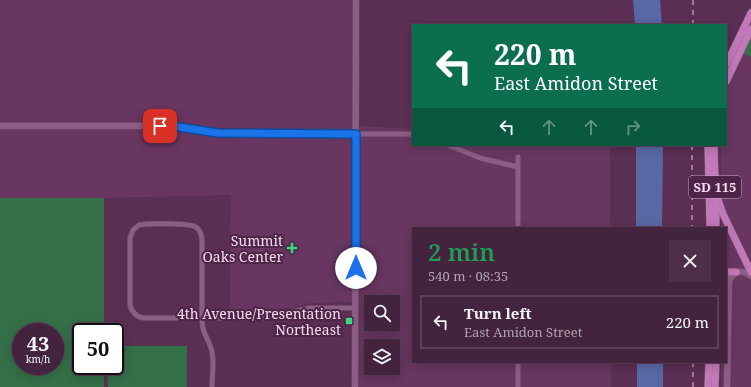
<!DOCTYPE html>
<meta charset="utf-8">
<style>
:root{--surface:#44233e;--page:#4e2f49;--text:#f1f3f6;--muted:#afa4b0;--line:#5c4058}
body{margin:0;font-family:"Noto Serif",serif;background:var(--page);color:var(--text);height:100vh;display:flex;flex-direction:column;font-size:15px;white-space:nowrap}
*{box-sizing:border-box;margin:0}
p{font-size:13px;color:var(--muted)}
.icon{flex:none;width:22px;height:22px;fill:none;stroke:currentColor;stroke-width:2;stroke-linecap:round;stroke-linejoin:round}
.map{position:relative;flex:1;overflow:hidden}
.drawer{position:absolute;left:412px;top:227px;width:315px;height:136px;display:flex;flex-direction:column;background:var(--surface);border-radius:0px;box-shadow:0 2px 10px #0003,0 0 0 1px var(--line)}
.drawer>*{flex:none}
.banner{position:absolute;left:412px;top:24px;width:315px;height:122px;border-radius:0px;box-shadow:0 2px 10px #0003,0 0 0 1px var(--line);background:#0b6e4f;color:#fff;overflow:hidden}
.fabs{position:absolute;left:364px;top:295px;display:grid;gap:8px}
.fabs a{display:grid;place-items:center;width:36px;height:36px;border-radius:0px;background:var(--surface);box-shadow:0 2px 10px #0003,0 0 0 1px var(--line);font-size:20px}
.speed{position:absolute;left:12px;top:323px;display:flex;gap:8px;font-size:20px;font-weight:700;text-align:center}
.speed>*{display:grid;place-content:center;width:52px;height:52px;border-radius:50%;background:var(--surface);box-shadow:0 2px 10px #0003,0 0 0 1px var(--line);line-height:1}
.speed small{font-size:10px;font-weight:400}
.speed .limit{border:2px solid #111;border-radius:6px;background:#fff;color:#111}
.pin{position:absolute;display:grid;place-items:center;width:34px;height:34px;color:#fff;margin:-17px;border-radius:8px;box-shadow:0 2px 6px #0006}
.me{position:absolute;width:44px;margin:-22px;rotate:0deg;stroke-linejoin:round;filter:drop-shadow(0 0 3px #0008)}
.turn{display:flex;align-items:center;gap:14px;height:84px;padding:0 16px;font-size:18px}
.turn .icon{width:52px;height:52px;stroke-width:2.5}
.turn b{display:block;font-size:28px;line-height:34px}
.lanes{display:flex;align-items:center;height:38px;padding:0 16px;background:#0003;justify-content:center;gap:20px;direction:ltr}
.lanes .off{opacity:.35}
.round{display:grid;place-items:center;flex:none;width:42px;height:42px;border-radius:0px;background:var(--page)}
.headline{display:flex;align-items:center;justify-content:space-between;height:68px;padding:0 16px}
h1{font-size:24px;font-weight:600;line-height:30px;color:#1e9e55}
ul{padding:0;list-style:none}
li{display:flex;align-items:center;gap:12px;height:54px;margin:0 8px 6px;padding:0 8px;border:2px solid var(--line);border-radius:0px}
li div{flex:1}
li b{display:block;font-size:15px}
li em{font-style:normal}
.map>svg:first-child{display:block}
.built{fill:#683660;fill-rule:evenodd}
.green{fill:#346f48;fill-rule:evenodd}
.water{fill:#5967a4}
.lines{fill:none;stroke-linecap:round;stroke-linejoin:round}
.street-casing{stroke:#75506f;stroke-width:5.5}
.secondary-casing{stroke:#75506f;stroke-width:7}
.primary-casing{stroke:#75506f;stroke-width:8}
.street{stroke:#8d5e85;stroke-width:4.5}
.secondary{stroke:#8d5e85;stroke-width:6}
.primary{stroke:#c279b7;stroke-width:7}
.rail{stroke:#e3c6dd;stroke-width:1;stroke-dasharray:5 5;stroke-linecap:butt}
.route-casing{stroke:#114b97;stroke-width:10}
.route{stroke:#1a73e8;stroke-width:7}
.poi-dot{fill:#3dd77d;stroke:#4e2548;stroke-width:1.5}
.labels{text-anchor:middle;dominant-baseline:central;stroke-width:4;stroke-linejoin:round;paint-order:stroke}
.shield{fill:#4e2548;stroke:#c4a4be;stroke-width:1}
.shield-label{font-size:13px;font-weight:bold;fill:#f6dbf0}
.poi-label{font-size:14px;fill:#f6dbf0;stroke:#4e2548;text-anchor:end}
</style>
<div class="map">
<svg width="751" height="387" viewBox="0 0 751 387">
<rect width="100%" height="100%" fill="#5a2f53"/>
<g class="built">
<polygon points="0,0 353,0 353,302 311,303 291,308 230,311 231,195 104,198 0,198"/>
<polygon points="751,37 751,387 722,387 721,362 726,362 726,228 721,228 721,145 726,145 726,94 731,79"/>
<path d="M360 126 413 129V145H610V228H413V362H611V387H359ZM371 302H393V324H371ZM371 346H393V368H371Z"/>
</g>
<g class="green">
<polygon points="751,37 751,57 743,53"/>
<path d="M0 198H104V332H81V366H104V387H0ZM21 332H55V366H21Z"/>
<polygon points="115,346 187,346 187,387 108,387 107,366 115,366"/>
</g>
<g class="water">
<polygon points="633,0 660,0 662,25 635,25"/>
<polygon points="636,145 663,145 662,228 636,228"/>
<rect x="637" y="362" width="26" height="25"/>
</g>
<g class="lines">
<g class="street-casing">
<g id="street">
<polyline points="356,134 413,134"/>
<polyline points="448,145 480,158 518,167"/>
<polyline points="518,157 518,228"/>
<polyline points="518,362 518,387"/>
<path d="M212 387C212 375 215 360 211 348 207 336 202 333 202 318V241C202 236 200 230 196 227 190 223 147 223 139 225L133 230 130 238V305C132 312 136 317 144 318H262L310 308H356"/>
</g>
</g>
<g class="secondary-casing">
<g id="secondary">
<polyline points="0,126 160,126 179,127 218,133 356,134"/>
<polyline points="355,387 356,0"/>
<path d="M727 387 729 281C733 271 743 269 751 276"/>
</g>
</g>
<g class="primary-casing">
<g id="primary">
<polyline points="726,65 751,13"/>
<polyline points="726,82 751,29"/>
<polyline points="708,145 710,228"/>
<polyline points="714,145 715,178"/>
<polyline points="715,174 718,199 723,214 751,272"/>
<polyline points="716,198 716,228"/>
<polyline points="726,272 736,272"/>
<polyline points="708,387 709,362"/>
<polyline points="715,387 716,362"/>
</g>
</g>
<use href="#street" class="street"/>
<use href="#secondary" class="secondary"/>
<use href="#primary" class="primary"/>
<g class="rail">
<polyline points="693,25 693,0"/>
<polyline points="692,145 692,228"/>
<polyline points="693,362 693,387"/>
</g>
</g>
<g class="lines">
<g class="route-casing">
<polyline id="route" points="160,126 179,127 218,133 356,134 356,268"/>
</g>
<use href="#route" class="route"/>
</g>
<g class="poi-dot">
<path d="M290 242h4v4h4v4h-4v4h-4v-4h-4v-4h4z"/>
<rect x="345" y="317" width="8" height="8" rx="2"/>
</g>
<g class="labels">
<rect class="shield" x="689" y="176" width="52" height="22" rx="3"/>
<g class="shield-label">
<text x="715" y="187">SD 115</text>
</g>
<g class="poi-label">
<text x="283" y="240">Summit<tspan x="283" dy="16">Oaks Center</tspan></text>
<text x="341" y="313">4th Avenue/Presentation<tspan x="341" dy="16">Northeast</tspan></text>
</g>
</g>
</svg>
<div class="fabs">
<a><svg class="icon" aria-label="search" viewBox="0 0 24 24"><circle cx="10" cy="10" r="6"/><path d="M15 15l6 6"/></svg></a>
<a><svg class="icon" aria-label="layers" viewBox="0 0 24 24"><path d="M12 4l9 5-9 5-9-5zM3 14l9 5 9-5"/></svg></a>
</div>
<div class="speed"><div>43<small>km/h</small></div><div class="limit">50</div></div>
<div class="pin" style="left:160px;top:126px;background:#d93025"><svg class="icon" aria-label="arrive" viewBox="0 0 24 24"><path d="M6 21V4h12l-3 4 3 4H6"/></svg></div>
<svg class="me" style="left:356px;top:268px" viewBox="-20 -20 40 40"><circle r="19" fill="#fff"/><path d="M0-13L10 11 0 6-10 11z" fill="#1a73e8"/></svg>
<div class="banner">
<div class="turn"><svg class="icon" aria-label="left" viewBox="0 0 24 24"><path d="M17 20v-9H6M10 6l-5 5 5 5"/></svg><div><b>220 m</b>East Amidon Street</div></div>
<div class="lanes"><svg class="icon" aria-label="left" viewBox="0 0 24 24"><path d="M17 20v-9H6M10 6l-5 5 5 5"/></svg><svg class="icon off" aria-label="ahead" viewBox="0 0 24 24"><path d="M12 20V5M6 11l6-6 6 6"/></svg><svg class="icon off" aria-label="ahead" viewBox="0 0 24 24"><path d="M12 20V5M6 11l6-6 6 6"/></svg><svg class="icon off" aria-label="right" viewBox="0 0 24 24"><path d="M7 20v-9h11M14 6l5 5-5 5"/></svg></div>
</div>
<section class="drawer">
<div class="headline"><div><h1>2 min</h1><p>540 m · 08:35</p></div><a class="round"><svg class="icon" aria-label="close" viewBox="0 0 24 24"><path d="M6 6l12 12M18 6L6 18"/></svg></a></div>
<ul>
<li><svg class="icon" aria-label="left" viewBox="0 0 24 24"><path d="M17 20v-9H6M10 6l-5 5 5 5"/></svg><div><b>Turn left</b><p>East Amidon Street</p></div><em>220 m</em></li>
</ul>
</section>
</div>
